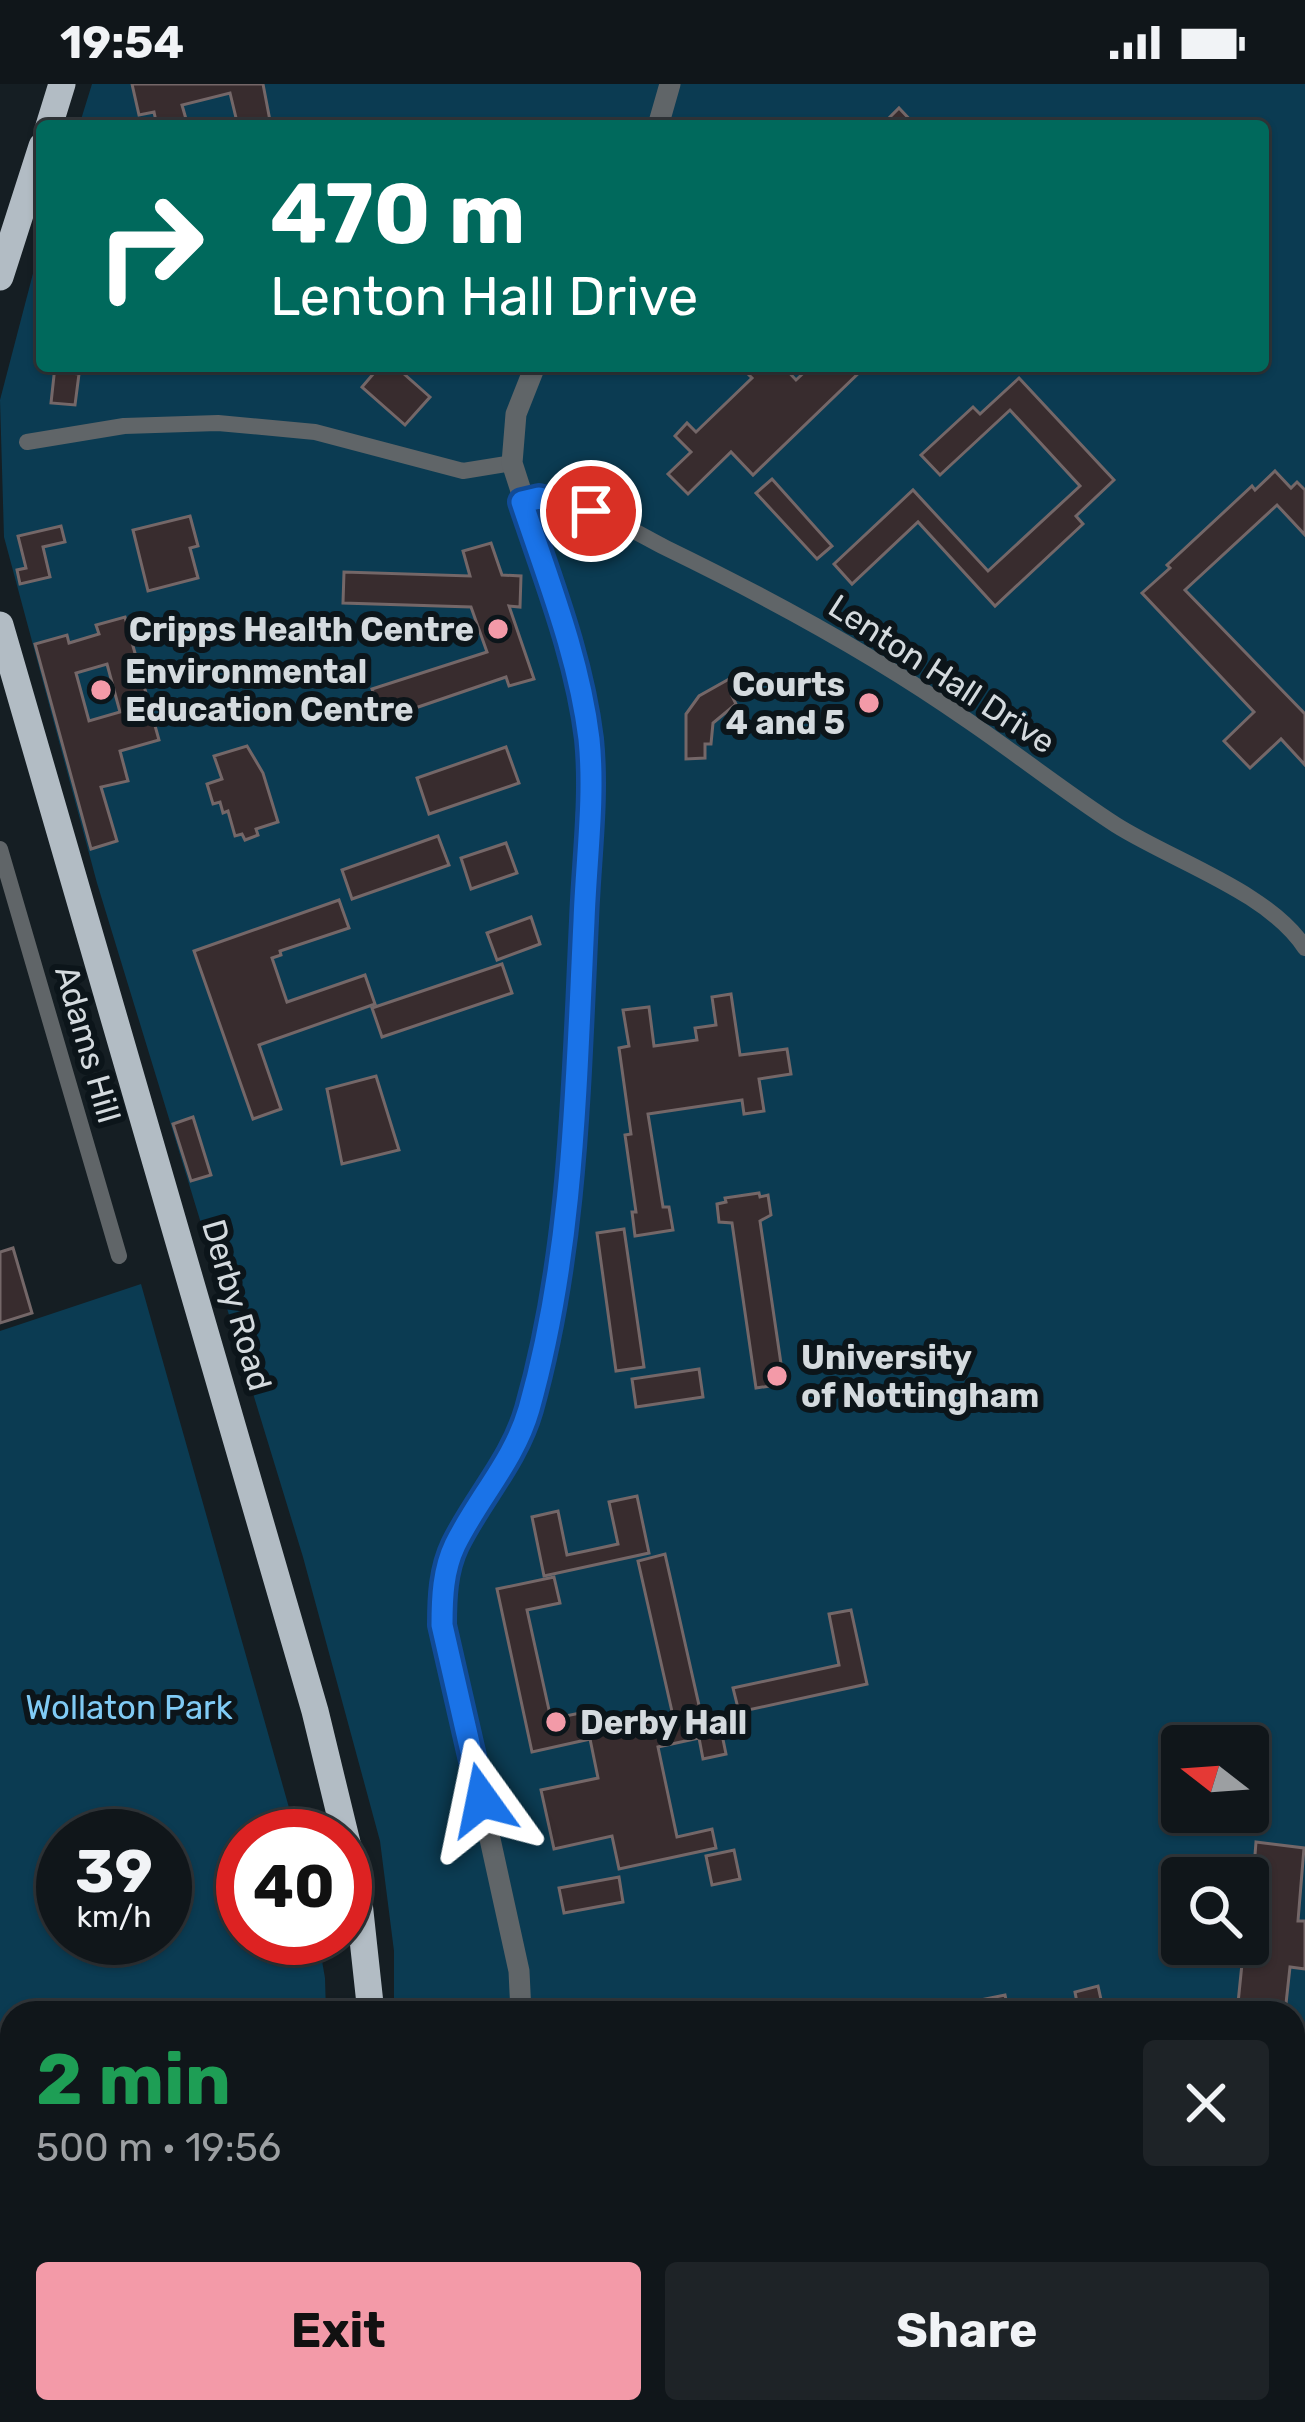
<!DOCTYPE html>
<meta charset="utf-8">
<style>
:root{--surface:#10161a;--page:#1e2327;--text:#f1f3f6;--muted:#9c9fa2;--line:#303539;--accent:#f39aa8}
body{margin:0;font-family:Rubik,sans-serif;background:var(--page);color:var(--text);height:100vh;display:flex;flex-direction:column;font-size:45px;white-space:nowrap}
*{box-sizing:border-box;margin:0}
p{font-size:39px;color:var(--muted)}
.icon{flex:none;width:66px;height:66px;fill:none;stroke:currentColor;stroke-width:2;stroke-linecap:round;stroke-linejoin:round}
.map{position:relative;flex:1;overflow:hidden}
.details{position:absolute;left:0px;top:1917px;width:1305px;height:423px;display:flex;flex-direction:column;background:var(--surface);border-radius:36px 36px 0 0;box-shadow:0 3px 9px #0004,0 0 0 3px var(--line)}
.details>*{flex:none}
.guide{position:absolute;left:36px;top:36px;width:1233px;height:252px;border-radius:12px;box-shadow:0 3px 9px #0004,0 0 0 3px var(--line);background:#00695c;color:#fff;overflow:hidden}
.needle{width:78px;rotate:287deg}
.tools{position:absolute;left:1161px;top:1641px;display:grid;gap:24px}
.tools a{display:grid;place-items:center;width:108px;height:108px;border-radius:12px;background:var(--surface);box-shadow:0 3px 9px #0004,0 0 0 3px var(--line);font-size:60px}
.speed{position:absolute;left:36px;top:1725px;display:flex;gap:24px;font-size:60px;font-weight:700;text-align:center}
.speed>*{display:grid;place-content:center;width:156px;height:156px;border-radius:50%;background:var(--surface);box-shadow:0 3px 9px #0004,0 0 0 3px var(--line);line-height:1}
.speed small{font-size:30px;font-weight:400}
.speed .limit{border:18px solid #d22;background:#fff;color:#111}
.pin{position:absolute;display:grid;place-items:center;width:102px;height:102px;color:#fff;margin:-51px;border:6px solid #fff;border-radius:50%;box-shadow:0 3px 12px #0007}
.me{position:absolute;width:132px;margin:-66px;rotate:348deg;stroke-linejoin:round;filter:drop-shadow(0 0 9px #0008)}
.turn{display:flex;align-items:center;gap:42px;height:252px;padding:0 36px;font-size:54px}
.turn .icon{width:156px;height:156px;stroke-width:2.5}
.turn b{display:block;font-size:84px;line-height:102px}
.round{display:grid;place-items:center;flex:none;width:126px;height:126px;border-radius:12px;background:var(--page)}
.overview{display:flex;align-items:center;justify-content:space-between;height:204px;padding:0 36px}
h1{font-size:72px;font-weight:700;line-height:90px;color:#1e9e55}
.primary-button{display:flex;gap:24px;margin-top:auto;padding:24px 36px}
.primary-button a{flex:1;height:138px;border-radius:12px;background:var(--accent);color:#111;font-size:48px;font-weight:700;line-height:138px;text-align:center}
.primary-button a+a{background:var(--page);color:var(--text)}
.status{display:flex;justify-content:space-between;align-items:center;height:84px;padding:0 60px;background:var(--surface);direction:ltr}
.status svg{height:33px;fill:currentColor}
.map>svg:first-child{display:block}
.green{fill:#0b3b52;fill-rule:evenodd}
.building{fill:#382c2e;stroke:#746768;stroke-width:3;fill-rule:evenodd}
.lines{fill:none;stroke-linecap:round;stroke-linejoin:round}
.minor{stroke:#606568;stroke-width:16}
.tertiary{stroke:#606568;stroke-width:21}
.trunk{stroke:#b2bcc4;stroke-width:27}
.route-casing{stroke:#114b97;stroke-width:30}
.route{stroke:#1a73e8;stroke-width:21}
.poi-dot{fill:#f39aa8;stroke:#0c151a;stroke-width:4.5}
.labels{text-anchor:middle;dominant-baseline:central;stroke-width:12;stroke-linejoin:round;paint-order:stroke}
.poi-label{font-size:33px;font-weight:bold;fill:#d4dade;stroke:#0c151a;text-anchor:start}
.street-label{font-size:33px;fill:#d4dade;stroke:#0c151a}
.park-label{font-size:33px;fill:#80cbf5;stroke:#0c151a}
</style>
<div class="status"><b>19:54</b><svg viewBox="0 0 49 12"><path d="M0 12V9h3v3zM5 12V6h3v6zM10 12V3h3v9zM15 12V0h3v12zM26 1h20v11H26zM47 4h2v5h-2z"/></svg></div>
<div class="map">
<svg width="1305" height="2338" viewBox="0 0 1305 2338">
<rect width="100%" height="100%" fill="#151e23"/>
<g class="green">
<path d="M92 0H1305V2338H396L395 2328H1293V1929H394V1867L380 1757 303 1473 97 799 4 453 0 316 42 155V282H1263V42H79ZM1182 1662H1248V1728H1182ZM1182 1794H1248V1860H1182Z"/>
<path d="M141 1200 297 1752H243V1854H318L325 1894 326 1929H12V2328H340L341 2338H0V1247ZM63 1752H165V1854H63Z"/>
</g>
<g class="building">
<polygon points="132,0 263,0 271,42 238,42 230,9 182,21 188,42 157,42 154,28 139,31"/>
<polygon points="899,24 916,42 881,42"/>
<polygon points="55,282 71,282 70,289 79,290 75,321 51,319"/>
<polygon points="380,282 395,282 430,313 405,341 362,303"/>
<polygon points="740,282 783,282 796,296 811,282 866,282 753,391 731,368 688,410 668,390 691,368 675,352 687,339 696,348 752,294"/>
<polygon points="1019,294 1114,396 1076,432 1083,440 995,522 918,438 852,500 834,480 913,406 988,487 1080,402 1010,326 940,391 921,371 973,323 980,330"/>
<polygon points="1275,387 1291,404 1297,398 1305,406 1305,451 1277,421 1185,506 1305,630 1305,681 1281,655 1250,684 1224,657 1254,628 1142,509 1170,484 1167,481 1252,402 1255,406"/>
<polygon points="772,395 832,462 817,475 756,409"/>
<polygon points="190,432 198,462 190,464 198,494 148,507 133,446"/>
<polygon points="61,442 65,458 43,463 50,493 20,500 17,486 26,484 18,452"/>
<polygon points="491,459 502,491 521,492 520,523 509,522 534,595 509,602 506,593 383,635 372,605 487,568 471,523 343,519 344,488 470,492 463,467"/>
<path d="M125 533 159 656 120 667 128 697 101 703 117 757 91 765 35 560 67 551 69 559 99 550 96 541ZM107 580 120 628 89 637 76 589Z"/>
<polygon points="738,590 745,605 732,612 736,620 713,639 711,660 705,660 705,674 686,675 686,630 699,612"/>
<polygon points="247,662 263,689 278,738 256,745 258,751 245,756 242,750 235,752 228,727 223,729 220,718 213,720 207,700 222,695 214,672"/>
<polygon points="506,663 519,699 429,730 417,694"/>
<polygon points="438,752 449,781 352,815 342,786"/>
<polygon points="506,759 517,789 471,805 461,774"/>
<polygon points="339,816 349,844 280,867 281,871 272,874 287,918 365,891 375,920 259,961 281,1025 253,1035 194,867"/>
<polygon points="531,833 540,860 497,876 487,849"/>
<polygon points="502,880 512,909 382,953 372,924"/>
<polygon points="731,910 740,971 787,965 791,990 759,995 764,1027 744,1030 742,1016 648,1030 663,1123 669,1123 673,1146 635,1152 632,1128 636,1128 625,1051 631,1050 619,964 629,962 623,926 649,923 654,962 697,956 695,944 716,941 712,913"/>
<polygon points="376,992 399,1066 342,1080 327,1005"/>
<polygon points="193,1033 211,1091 191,1097 173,1040"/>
<polygon points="759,1109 760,1113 768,1111 771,1131 760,1137 784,1300 756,1304 732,1139 719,1138 717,1120 726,1118 725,1114"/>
<polygon points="624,1145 644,1283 616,1287 597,1149"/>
<polygon points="13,1164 32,1229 0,1239 0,1168"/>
<polygon points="699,1285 703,1313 636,1323 632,1295"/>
<polygon points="637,1412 649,1469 544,1492 532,1433 558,1427 567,1471 586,1467 618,1460 609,1418"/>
<polygon points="665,1470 703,1639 719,1636 726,1670 703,1675 699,1654 658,1663 677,1753 712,1745 716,1764 619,1785 612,1752 554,1765 541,1706 598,1694 589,1650 673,1632 638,1477"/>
<polygon points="554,1493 560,1519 527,1526 551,1635 585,1628 590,1655 532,1668 497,1505"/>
<polygon points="851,1526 867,1600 739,1628 733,1604 839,1581 829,1530"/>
<polygon points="1256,1758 1304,1764 1298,1837 1305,1837 1305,1885 1290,1883 1285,1929 1237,1929 1244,1860 1248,1860"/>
<polygon points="734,1766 740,1795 712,1801 706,1772"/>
<polygon points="619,1793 623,1818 564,1829 559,1804"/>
<polygon points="1098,1902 1104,1929 1079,1929 1075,1908"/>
<polygon points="1005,1911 1009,1929 952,1929 951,1922"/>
</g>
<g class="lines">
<g class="minor">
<polyline points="27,358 124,342 218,339 315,348 463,387 512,379"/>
<path d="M522 418C570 406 625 443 666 464 769 514 873 570 967 636 1017 670 1065 708 1116 741 1173 777 1269 808 1305 864"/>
<polyline points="0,765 119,1172"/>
</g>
<g class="tertiary">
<polyline points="658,42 670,0"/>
<polyline points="521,1929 519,1887 443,1541 446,1486 455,1460 506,1380 529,1325 555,1200 575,1031 589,659 561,531 512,379 516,330 535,282"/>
<polyline points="1293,2306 1305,2311"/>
<polyline points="558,2328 569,2338"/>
<polyline points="940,2338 978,2328"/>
</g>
<g class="trunk">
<polyline points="49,42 62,0"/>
<polyline points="0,193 42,62"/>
<polyline points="0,541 315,1627 357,1800 371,1929"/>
<polyline points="372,2328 373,2338"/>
</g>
</g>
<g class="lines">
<g class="route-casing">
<path id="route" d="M482 1716 442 1541C442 1514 443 1486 455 1461 478 1414 514 1377 529 1325 574 1166 576 1001 584 837 586 777 595 715 589 655 579 573 548 496 522 418L539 414 591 427"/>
</g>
<use href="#route" class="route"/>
</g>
<g class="poi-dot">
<circle cx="498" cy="545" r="12"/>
<circle cx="101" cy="606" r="12"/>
<circle cx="869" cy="619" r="12"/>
<circle cx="777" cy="1292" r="12"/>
<circle cx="556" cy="1638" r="12"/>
</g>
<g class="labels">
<g class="poi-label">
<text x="474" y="545" text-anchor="end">Cripps Health Centre</text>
<text x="125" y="587">Environmental<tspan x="125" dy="38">Education Centre</tspan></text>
<text x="845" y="600" text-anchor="end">Courts<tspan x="845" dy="38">4 and 5</tspan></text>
<text x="801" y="1273">University<tspan x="801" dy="38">of Nottingham</tspan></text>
<text x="580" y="1638">Derby Hall</text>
</g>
<g class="street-label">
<text transform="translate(942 590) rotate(33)">Lenton Hall Drive</text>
<text transform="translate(88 960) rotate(74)">Adams Hill</text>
<text transform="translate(237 1221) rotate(74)">Derby Road</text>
</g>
<g class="park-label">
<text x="129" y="1623">Wollaton Park</text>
</g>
</g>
</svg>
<div class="tools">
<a><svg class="needle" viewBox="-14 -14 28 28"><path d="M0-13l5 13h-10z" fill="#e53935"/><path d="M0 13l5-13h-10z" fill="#9c9fa2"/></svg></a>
<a><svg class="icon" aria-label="search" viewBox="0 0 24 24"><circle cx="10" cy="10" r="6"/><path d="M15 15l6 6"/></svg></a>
</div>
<div class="speed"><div>39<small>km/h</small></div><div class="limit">40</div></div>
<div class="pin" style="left:591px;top:427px;background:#d93025"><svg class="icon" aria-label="arrive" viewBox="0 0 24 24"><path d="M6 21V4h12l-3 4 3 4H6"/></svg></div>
<svg class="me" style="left:482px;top:1716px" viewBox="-20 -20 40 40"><path d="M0-17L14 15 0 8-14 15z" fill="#1a73e8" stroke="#fff" stroke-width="4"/></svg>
<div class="guide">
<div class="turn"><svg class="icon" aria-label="right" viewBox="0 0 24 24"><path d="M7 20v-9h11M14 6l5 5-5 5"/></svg><div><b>470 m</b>Lenton Hall Drive</div></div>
</div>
<section class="details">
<div class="overview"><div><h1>2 min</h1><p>500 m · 19:56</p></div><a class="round"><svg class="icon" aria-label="close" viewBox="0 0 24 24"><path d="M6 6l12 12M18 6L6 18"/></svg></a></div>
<div class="primary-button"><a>Exit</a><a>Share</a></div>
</section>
</div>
